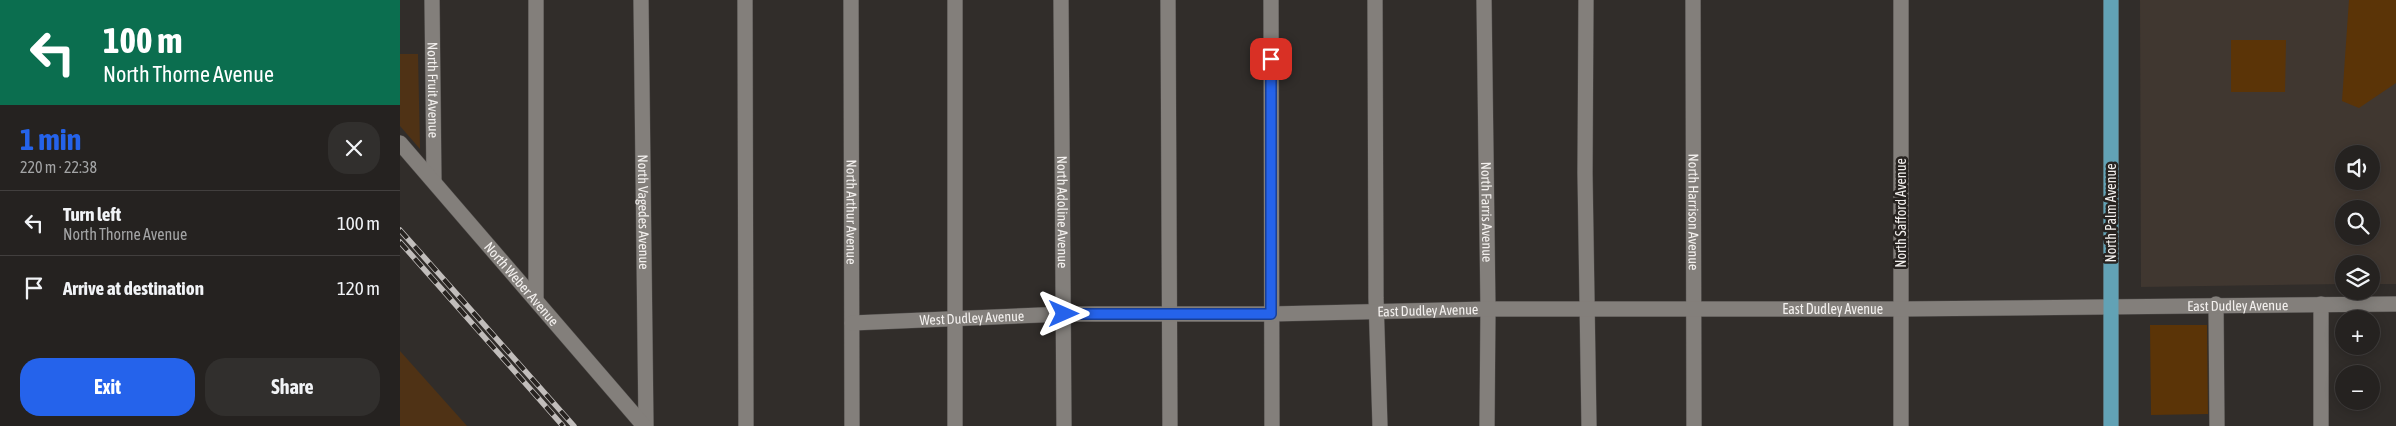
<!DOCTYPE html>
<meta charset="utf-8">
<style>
:root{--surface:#252220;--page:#312f2d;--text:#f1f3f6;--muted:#a3a4a5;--line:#423f3e;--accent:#2563eb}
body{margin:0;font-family:"Asap Condensed",sans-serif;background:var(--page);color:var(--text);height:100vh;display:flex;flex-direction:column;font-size:19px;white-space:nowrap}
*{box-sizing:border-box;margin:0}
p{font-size:16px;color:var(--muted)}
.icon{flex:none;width:28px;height:28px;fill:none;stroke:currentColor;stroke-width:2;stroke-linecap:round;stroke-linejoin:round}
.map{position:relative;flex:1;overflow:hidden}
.panel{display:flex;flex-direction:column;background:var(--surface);width:400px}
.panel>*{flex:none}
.guide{background:#0b6e4f;color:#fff;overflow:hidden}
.fabs{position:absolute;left:1935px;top:145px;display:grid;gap:10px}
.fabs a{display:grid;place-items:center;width:45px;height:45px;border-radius:50%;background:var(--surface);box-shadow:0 2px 12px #0003,0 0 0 1px var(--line);font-size:25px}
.pin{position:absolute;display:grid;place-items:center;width:42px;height:42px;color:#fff;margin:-21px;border-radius:10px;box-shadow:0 2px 8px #0006}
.me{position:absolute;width:55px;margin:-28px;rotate:90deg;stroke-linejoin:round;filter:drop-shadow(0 0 4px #0008)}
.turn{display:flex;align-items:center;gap:18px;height:105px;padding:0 20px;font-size:22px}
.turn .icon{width:65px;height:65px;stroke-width:2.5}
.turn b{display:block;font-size:35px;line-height:42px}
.round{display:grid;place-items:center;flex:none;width:52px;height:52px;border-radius:20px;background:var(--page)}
.head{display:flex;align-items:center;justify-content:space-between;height:85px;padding:0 20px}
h1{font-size:30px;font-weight:700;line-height:38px;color:var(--accent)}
.action{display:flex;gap:10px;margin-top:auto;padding:10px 20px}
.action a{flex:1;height:58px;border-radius:20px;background:var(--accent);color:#fff;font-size:20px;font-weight:700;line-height:58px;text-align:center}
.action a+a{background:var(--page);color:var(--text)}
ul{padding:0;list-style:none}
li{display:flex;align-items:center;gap:15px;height:65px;padding:0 20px;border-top:1px solid var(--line)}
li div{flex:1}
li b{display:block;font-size:19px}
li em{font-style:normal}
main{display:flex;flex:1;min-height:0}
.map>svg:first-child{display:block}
.built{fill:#403730;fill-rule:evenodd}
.green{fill:#4f3215}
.building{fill:#5b3407}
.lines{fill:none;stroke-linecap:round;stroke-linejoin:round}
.minor-casing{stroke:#4d4a48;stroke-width:16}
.major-casing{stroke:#4d4a48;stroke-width:16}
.minor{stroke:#837f7b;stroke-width:15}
.major{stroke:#62a2b5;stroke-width:15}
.rail-casing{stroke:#c1bdbb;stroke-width:5.5}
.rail{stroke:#272320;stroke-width:4;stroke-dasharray:11;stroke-linecap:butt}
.route-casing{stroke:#184099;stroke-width:12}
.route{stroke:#2563eb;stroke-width:9}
.labels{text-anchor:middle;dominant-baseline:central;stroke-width:5;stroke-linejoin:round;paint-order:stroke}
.street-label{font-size:14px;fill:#f3f0ee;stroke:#272320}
</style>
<main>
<section class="panel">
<div class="guide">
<div class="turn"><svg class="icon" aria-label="left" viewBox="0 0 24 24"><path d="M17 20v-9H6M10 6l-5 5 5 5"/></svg><div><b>100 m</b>North Thorne Avenue</div></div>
</div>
<div class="head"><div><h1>1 min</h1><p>220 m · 22:38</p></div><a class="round"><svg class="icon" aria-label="close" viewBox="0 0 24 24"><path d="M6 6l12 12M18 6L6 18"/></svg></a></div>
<ul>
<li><svg class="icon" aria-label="left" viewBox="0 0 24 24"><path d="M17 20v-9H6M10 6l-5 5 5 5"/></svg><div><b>Turn left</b><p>North Thorne Avenue</p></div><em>100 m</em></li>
<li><svg class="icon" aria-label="arrive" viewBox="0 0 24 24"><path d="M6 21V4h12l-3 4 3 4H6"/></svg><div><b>Arrive at destination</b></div><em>120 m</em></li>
</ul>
<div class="action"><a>Exit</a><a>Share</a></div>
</section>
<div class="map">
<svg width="1996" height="426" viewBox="0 0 1996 426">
<rect width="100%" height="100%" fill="#312d2a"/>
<path class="built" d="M1740 0H1996V284H1971V264H1944V284L1741 287ZM1944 154H1971V181H1944ZM1944 209H1971V236H1944Z"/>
<g class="green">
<polygon points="0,54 18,54 20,149 0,126"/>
<polygon points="0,351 67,426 0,426"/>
</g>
<g class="building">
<polygon points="1949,0 1996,0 1996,83 1959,108 1942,101"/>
<polygon points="1831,40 1886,40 1885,92 1831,92"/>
<polygon points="1750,325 1807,325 1808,414 1751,415"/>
</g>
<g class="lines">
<g class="minor-casing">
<g id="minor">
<path id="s1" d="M32 0 34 181"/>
<path id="s2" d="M241 0 246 426"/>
<polyline points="345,0 346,426"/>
<path id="s3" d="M451 0 452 426"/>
<path id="s4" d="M661 0 664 426"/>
<polyline points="768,0 770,426"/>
<polyline points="871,0 872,426"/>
<polyline points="975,0 976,298 980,426"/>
<path id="s5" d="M1084 0 1088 309 1087 426"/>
<polyline points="1186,0 1185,173 1189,426"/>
<path id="s6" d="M1293 0 1294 426"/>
<polyline points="1501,0 1501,426"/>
<path id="s7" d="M0 143 244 426"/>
<polyline points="136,300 136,0"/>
<polyline points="1816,304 1817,426"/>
<polyline points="1921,304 1921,426"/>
<path id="s8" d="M452 323 665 314H871L1088 309H1501L1996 304"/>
<polyline points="555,426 555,0"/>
</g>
</g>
<g class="major-casing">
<polyline id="major" points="1711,426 1711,0"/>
</g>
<use href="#minor" class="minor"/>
<use href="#major" class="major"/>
<g class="rail-casing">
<g id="rail">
<polyline points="0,230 174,426"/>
<polyline points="0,242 163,426"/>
</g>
</g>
<use href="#rail" class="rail"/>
</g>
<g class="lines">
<g class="route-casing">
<polyline id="route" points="664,314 871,314 871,59"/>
</g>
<use href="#route" class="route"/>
</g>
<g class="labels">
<g class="street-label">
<text stroke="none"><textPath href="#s1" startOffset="90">North Fruit Avenue</textPath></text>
<text stroke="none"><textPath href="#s2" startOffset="212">North Vagedes Avenue</textPath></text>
<text stroke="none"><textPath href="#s3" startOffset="212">North Arthur Avenue</textPath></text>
<text stroke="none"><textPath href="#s4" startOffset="212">North Adoline Avenue</textPath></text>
<text stroke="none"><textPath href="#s5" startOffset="212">North Farris Avenue</textPath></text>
<text stroke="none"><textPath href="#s6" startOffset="212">North Harrison Avenue</textPath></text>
<text transform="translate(1501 213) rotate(-90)">North Safford Avenue</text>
<text transform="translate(1711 213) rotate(-90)">North Palm Avenue</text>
<text stroke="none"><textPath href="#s7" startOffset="186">North Weber Avenue</textPath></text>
<text stroke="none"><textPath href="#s8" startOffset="1386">East Dudley Avenue</textPath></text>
<text stroke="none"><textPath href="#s8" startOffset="576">East Dudley Avenue</textPath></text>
<text stroke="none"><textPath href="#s8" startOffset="981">East Dudley Avenue</textPath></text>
<text stroke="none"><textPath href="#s8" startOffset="120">West Dudley Avenue</textPath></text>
</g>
</g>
</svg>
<div class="fabs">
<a><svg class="icon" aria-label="sound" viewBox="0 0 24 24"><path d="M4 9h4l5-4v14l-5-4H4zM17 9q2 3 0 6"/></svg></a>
<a><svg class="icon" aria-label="search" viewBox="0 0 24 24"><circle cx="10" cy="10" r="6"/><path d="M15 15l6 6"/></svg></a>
<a><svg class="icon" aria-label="layers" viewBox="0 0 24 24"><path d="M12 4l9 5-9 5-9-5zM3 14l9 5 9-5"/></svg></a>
<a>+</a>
<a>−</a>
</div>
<div class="pin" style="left:871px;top:59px;background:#d93025"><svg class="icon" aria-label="arrive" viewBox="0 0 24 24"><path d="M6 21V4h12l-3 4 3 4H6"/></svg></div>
<svg class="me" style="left:664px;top:314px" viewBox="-20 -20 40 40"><path d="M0-17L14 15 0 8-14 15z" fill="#2563eb" stroke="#fff" stroke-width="4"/></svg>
</div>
</main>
